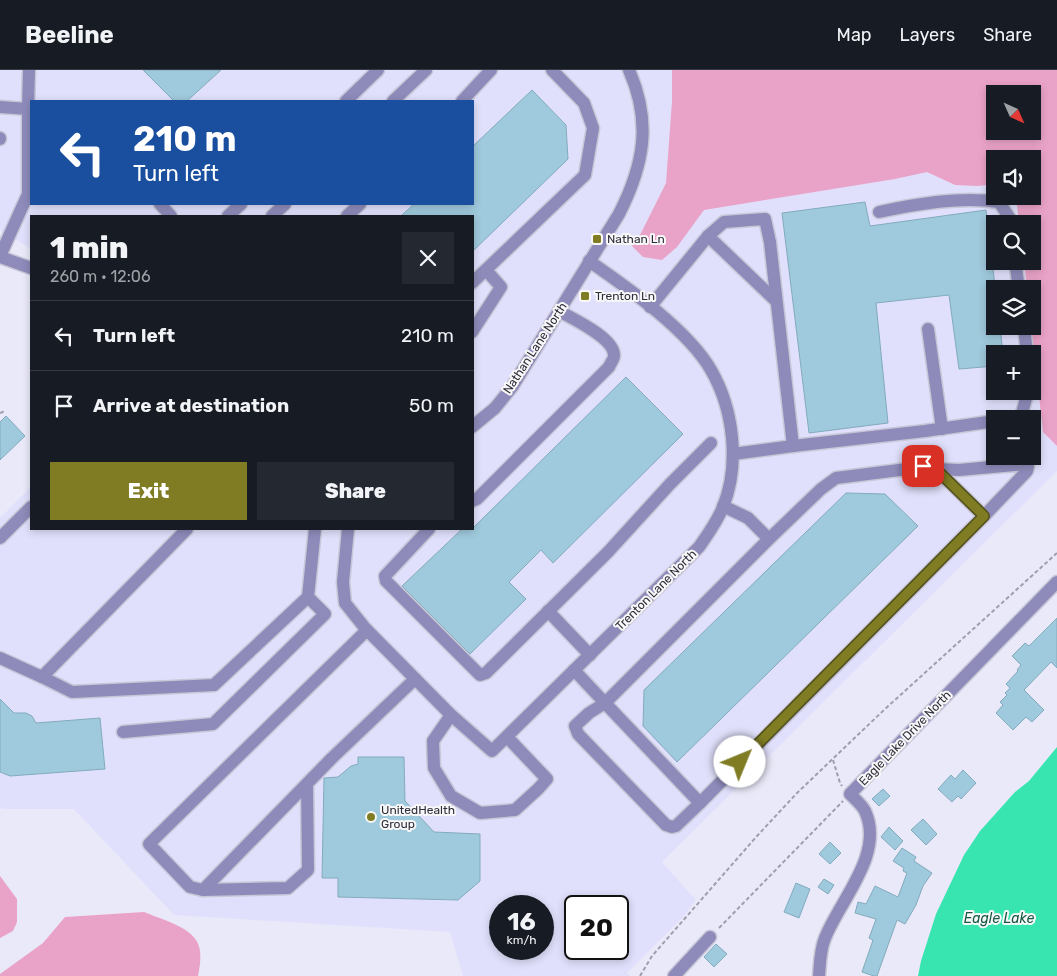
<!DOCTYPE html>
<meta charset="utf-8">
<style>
:root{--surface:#171b24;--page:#242831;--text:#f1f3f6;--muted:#9ea1a6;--line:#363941;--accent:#7f7c23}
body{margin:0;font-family:Rubik,sans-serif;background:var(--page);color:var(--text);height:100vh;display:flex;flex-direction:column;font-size:19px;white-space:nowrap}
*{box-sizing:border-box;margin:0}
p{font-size:16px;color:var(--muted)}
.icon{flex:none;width:28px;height:28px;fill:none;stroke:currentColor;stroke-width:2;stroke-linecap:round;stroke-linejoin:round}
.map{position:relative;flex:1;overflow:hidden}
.drawer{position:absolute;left:30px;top:145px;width:444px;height:315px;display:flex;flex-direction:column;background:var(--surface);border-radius:0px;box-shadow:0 2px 8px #0003}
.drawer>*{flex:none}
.guide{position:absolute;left:30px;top:30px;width:444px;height:105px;border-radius:0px;box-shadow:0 2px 8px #0003;background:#1a4fa0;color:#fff;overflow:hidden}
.needle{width:32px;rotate:135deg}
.fabs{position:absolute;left:986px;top:15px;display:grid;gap:10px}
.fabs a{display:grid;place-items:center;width:55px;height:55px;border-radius:0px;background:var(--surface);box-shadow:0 2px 8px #0003;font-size:25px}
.speed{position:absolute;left:489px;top:825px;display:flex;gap:10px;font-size:25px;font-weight:700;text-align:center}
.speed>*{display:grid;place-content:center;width:65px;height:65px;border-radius:50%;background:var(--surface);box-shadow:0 2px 8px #0003;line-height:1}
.speed small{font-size:12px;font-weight:400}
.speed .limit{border:2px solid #111;border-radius:8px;background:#fff;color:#111}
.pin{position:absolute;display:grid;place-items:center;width:42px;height:42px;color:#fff;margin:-21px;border-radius:10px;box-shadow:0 2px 8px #0006}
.me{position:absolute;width:55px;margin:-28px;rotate:45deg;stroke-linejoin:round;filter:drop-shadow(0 0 4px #0008)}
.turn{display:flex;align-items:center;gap:18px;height:105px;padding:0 20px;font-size:22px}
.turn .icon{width:65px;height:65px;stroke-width:2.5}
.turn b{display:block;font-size:35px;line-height:42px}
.round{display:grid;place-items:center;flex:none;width:52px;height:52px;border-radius:0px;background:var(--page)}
.summary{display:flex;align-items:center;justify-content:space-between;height:85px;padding:0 20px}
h1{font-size:30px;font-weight:800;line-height:38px}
.primary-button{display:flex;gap:10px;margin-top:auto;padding:10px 20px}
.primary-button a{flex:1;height:58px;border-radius:0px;background:var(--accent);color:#fff;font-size:20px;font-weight:800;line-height:58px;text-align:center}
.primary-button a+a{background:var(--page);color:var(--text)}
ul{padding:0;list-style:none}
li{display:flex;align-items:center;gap:15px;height:70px;padding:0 20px;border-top:1px solid var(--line)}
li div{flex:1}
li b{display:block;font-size:19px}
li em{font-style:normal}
header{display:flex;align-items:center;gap:30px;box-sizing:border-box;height:70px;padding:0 25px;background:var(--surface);border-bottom:1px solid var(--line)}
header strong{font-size:24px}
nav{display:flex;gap:28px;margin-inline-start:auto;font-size:18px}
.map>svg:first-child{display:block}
.built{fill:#e1e0fc;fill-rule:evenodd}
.green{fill:#eaa3c8;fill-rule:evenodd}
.water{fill:#38e5b0}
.building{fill:#9fc9dc;stroke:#82abbd}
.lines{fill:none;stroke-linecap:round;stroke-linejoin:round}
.minor-casing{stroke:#c8c7d7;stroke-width:15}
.path{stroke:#9f9ead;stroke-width:2;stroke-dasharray:4 2.5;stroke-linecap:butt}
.minor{stroke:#8e8bba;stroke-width:12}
.route-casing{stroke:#535117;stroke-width:12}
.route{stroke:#7f7c23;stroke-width:9}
.poi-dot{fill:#7f7c23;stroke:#f8f8f8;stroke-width:2}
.labels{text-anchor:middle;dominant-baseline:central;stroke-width:4;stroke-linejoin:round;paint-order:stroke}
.poi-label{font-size:12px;fill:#2e2d3b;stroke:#f8f8f8;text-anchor:start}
.street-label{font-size:12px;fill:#2e2d3b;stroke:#f8f8f8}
.water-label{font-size:14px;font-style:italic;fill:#165843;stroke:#f8f8f8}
</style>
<header>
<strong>Beeline</strong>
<nav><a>Map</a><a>Layers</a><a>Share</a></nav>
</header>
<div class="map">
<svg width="1057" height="906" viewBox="0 0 1057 906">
<rect width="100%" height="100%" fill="#eae9f9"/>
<path class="built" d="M0 0H1002L995 24V126H1016L1019 154H995V191H1024L1027 219H995V256H1031L1043 362 1057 376V401L662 792 696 830 683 847 627 903 630 906H463L450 862 174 845 74 739H2L0 737V448L31 417V459H472V146H31V179L0 160ZM31 31H472V134H31ZM995 284H1032V321H995ZM995 349H1032V386H995ZM500 836H542V879H500ZM575 836H618V879H575Z"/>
<g class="green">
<path d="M672 0H1057V376L1043 362 1031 256H1032V219H1027L1024 191H1032V154H1019L1016 126H1032V89H995V114L978 116 955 115 927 102 895 109 704 140 677 177 662 190 643 187 632 176 641 163 666 113 672 31ZM995 24H1032V61H995Z"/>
<polygon points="0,806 17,829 17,852 13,861 0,868"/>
<path d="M144 842C160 849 186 855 196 870 203 880 200 896 198 906H0V904L43 873 65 847Z"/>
</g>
<polygon class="water" points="1057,677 1057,906 918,906 921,891 936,844 964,785 980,761 1015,722 1029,711"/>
<g class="building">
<polygon points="143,0 221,0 187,31 174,31"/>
<polygon points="532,20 566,55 568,89 472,182 472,146 401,146 414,134 472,134 472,77"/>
<polygon points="865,132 870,156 986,140 995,216 995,256 1000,256 1003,284 995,284 995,296 959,299 949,225 876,233 888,353 809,363 782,143"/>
<polygon points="626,307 683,364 553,493 541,480 509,512 526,529 470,584 402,516 462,459 472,459"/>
<polygon points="6,346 25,366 0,390 0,352"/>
<polygon points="846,423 885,424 918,456 677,692 643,656 644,620"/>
<polygon points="1057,548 1057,598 1051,592 1024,620 1044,640 1032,652 1026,647 1013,660 996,643 1003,635 1000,632 1007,625 1005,623 1010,618 1006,614 1018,601 1017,600 1021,595 1012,586 1025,573 1029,576"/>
<polygon points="0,629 14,643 26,643 32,646 36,653 100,648 105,699 10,706 0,702"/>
<polygon points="358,687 404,687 405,731 434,762 480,764 480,811 458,830 338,827 338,808 322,808 324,708 338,707 351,696 358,694"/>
<polygon points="963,700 976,713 961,729 958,726 952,732 938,719 951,705 955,709"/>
<polygon points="883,719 890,726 879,736 872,729"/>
<polygon points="923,749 937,764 926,775 911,760"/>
<polygon points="889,757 903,771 895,780 881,767"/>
<polygon points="830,772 841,783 830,794 819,784"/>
<polygon points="902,778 916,787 914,791 932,803 923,816 916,835 905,854 897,850 877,906 874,906 862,902 873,870 869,868 876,849 855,843 858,832 866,834 875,816 898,827 907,803 903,801 904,798 893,791"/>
<polygon points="824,809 834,815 828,824 818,817"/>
<polygon points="796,813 810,819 799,848 784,842"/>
<polygon points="716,874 727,884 714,897 704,887"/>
</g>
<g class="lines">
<g class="minor-casing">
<g id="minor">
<polyline points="29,0 28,39 31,39"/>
<polyline points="346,31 378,0"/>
<polyline points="393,31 426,0"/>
<polyline points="462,31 491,0"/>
<polyline points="0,37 28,39 28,124 0,186"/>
<polyline points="0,68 0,69"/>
<polyline points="160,134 171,146"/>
<path d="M879 142C916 134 961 126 999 132L1009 147 1010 154"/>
<polyline points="228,146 241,134"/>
<polyline points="272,146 285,134"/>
<polyline points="347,146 360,134"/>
<polyline points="708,166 776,231"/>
<polyline points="0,187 31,198"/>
<polyline points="1015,191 1019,219"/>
<polyline points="472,213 585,105 593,58 584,33 552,0"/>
<polyline points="650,237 708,166 724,152 765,149 770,172 793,376 925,361 995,351"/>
<polyline points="1024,256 1027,284"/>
<polyline points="928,259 942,359"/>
<polyline points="472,262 501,217 486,200"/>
<polyline points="1010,349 1021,347 1028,321"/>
<path d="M472 357 495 338 512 317 619 144C644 95 652 52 629 0"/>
<polyline points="733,384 793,376"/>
<polyline points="936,399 959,400 1025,394 1028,396 1027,401 984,446"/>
<path d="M472 431 477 429 609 297C610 294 614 289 614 286 615 268 573 249 559 241"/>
<polyline points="723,436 748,448 769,469 605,633 700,733 984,446 936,399 923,397 836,408 821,419 769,469"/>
<path d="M348 459 343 512 345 533 365 558 451 645 492 681 699 477C708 464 717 452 723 437 740 395 734 340 711 300 688 260 628 218 589 191"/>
<polyline points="429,459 385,506 386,511 480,605 486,603 608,482 670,414 711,373"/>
<polyline points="0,468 31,437"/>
<polyline points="548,541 590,585"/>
<polyline points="367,560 149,774 190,817 203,820 332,688 415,609"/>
<polyline points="0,588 42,607 187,459"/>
<polyline points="574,600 605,633 589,643 575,656 578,664 666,755 672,757 676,756 700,733"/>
<polyline points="42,607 72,622 214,615 308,527"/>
<polyline points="451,645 433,671 434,698 451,726 480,743 515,740 538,719 547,709 507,667"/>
<polyline points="123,662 213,654 325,544 308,527 315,459"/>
<polyline points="203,820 288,818 308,800 307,714"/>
<polyline points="674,906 710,867"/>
<path d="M819 906C820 893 820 880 825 868 840 830 885 784 865 741 862 735 855 729 850 724L1057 512"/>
</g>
</g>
<g class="path">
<polyline points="0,343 5,341"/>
<polyline points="833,690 840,713 842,716"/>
<polyline points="719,858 843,731"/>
<polyline points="640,906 652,886 757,766 797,723 885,639 1057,483"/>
</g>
<use href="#minor" class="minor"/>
</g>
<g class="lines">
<g class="route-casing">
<polyline id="route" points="740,692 984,446 936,399 923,396"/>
</g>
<use href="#route" class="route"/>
</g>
<g class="poi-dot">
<rect x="592" y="164" width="10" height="10" rx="2.5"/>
<rect x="580" y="221" width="10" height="10" rx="2.5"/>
<circle cx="371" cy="747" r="5"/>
</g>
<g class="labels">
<g class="poi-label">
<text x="607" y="169">Nathan Ln</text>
<text x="595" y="226">Trenton Ln</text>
<text x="381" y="740">UnitedHealth<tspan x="381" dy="14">Group</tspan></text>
</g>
<g class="street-label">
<text transform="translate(535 278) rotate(-57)">Nathan Lane North</text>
<text transform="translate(656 520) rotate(-45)">Trenton Lane North</text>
<text transform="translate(905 668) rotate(-46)">Eagle Lake Drive North</text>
</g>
<g class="water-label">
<text x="999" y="848">Eagle Lake</text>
</g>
</g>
</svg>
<div class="fabs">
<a><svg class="needle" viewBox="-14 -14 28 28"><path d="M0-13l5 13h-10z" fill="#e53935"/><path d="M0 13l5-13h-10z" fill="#9ea1a6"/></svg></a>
<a><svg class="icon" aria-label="sound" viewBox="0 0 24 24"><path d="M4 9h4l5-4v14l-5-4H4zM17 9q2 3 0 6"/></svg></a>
<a><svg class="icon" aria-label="search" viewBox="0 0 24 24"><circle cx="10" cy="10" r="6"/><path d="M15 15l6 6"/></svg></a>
<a><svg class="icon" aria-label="layers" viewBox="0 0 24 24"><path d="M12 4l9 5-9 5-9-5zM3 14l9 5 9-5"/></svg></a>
<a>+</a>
<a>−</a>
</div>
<div class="speed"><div>16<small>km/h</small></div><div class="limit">20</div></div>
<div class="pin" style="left:923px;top:396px;background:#d93025"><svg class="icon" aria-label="arrive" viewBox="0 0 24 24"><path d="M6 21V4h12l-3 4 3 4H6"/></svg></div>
<svg class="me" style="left:740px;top:692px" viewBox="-20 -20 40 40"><circle r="19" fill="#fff"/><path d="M0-13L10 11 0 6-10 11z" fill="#7f7c23"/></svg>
<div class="guide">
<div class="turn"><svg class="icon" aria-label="left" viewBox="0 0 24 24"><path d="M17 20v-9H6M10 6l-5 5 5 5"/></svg><div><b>210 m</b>Turn left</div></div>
</div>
<section class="drawer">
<div class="summary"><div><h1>1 min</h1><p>260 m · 12:06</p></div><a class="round"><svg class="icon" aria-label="close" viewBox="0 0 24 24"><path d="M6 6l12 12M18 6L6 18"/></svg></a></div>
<ul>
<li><svg class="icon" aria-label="left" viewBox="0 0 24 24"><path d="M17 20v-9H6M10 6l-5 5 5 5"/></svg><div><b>Turn left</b></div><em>210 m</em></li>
<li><svg class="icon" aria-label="arrive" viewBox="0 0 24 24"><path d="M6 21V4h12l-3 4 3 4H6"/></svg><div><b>Arrive at destination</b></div><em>50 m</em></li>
</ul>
<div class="primary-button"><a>Exit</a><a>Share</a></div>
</section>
</div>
